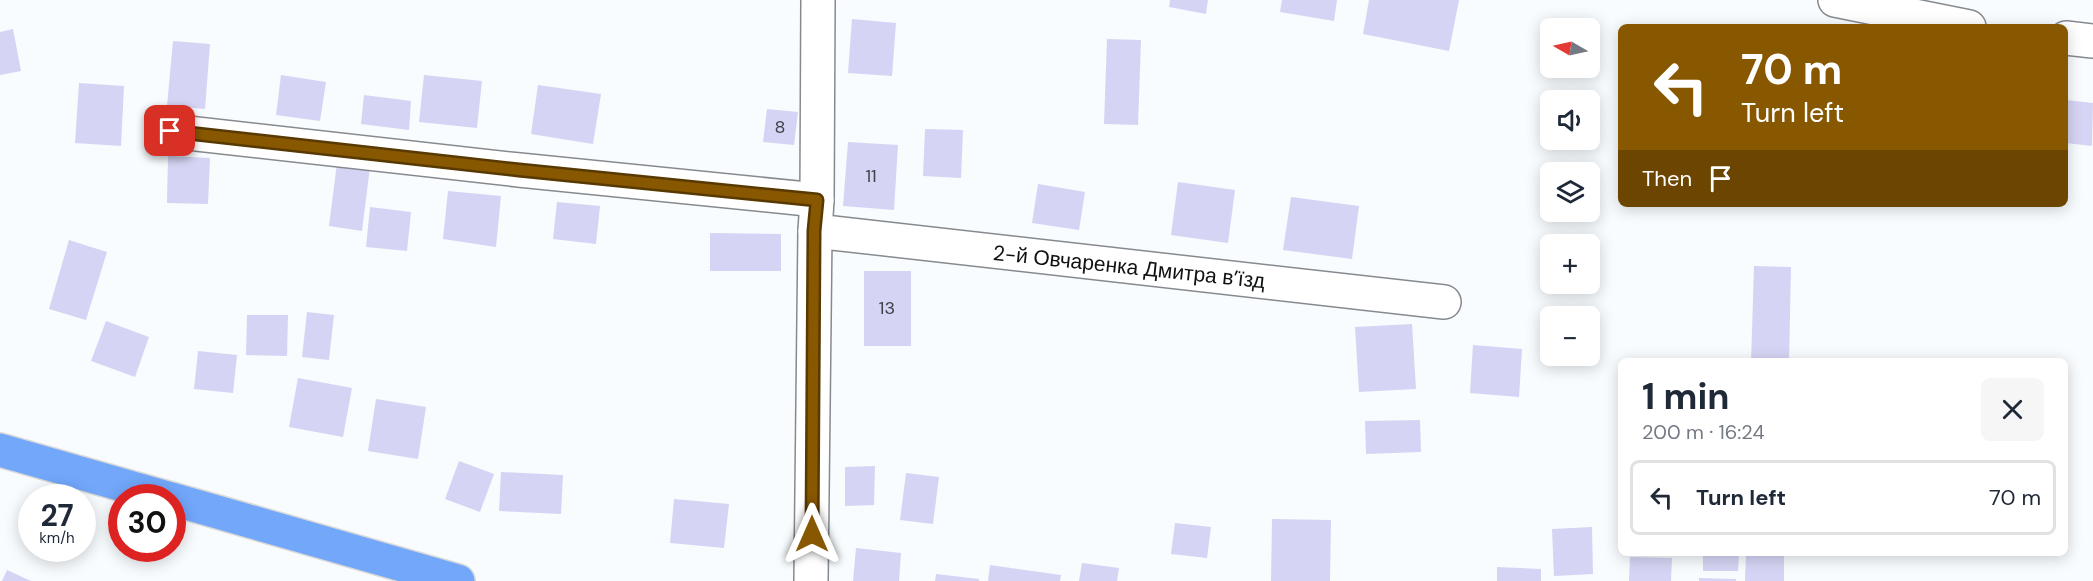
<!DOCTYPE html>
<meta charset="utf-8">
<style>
:root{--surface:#fff;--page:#f6f6f7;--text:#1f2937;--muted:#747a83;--line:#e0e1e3}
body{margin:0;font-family:"DM Sans",sans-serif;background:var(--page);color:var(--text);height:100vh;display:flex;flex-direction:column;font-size:22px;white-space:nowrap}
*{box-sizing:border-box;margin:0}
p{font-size:20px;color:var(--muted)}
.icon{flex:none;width:33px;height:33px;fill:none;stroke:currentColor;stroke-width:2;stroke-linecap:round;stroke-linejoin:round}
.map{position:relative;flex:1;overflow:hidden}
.drawer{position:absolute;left:1618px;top:358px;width:450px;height:198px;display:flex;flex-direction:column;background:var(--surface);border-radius:9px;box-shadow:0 3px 15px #0003}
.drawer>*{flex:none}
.guide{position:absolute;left:1618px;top:24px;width:450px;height:183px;border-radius:9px;box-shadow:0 3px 15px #0003;background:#885800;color:#fff;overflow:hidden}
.needle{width:39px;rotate:279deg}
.controls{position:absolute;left:1540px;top:18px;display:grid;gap:12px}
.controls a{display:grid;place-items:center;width:60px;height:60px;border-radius:9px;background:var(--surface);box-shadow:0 3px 15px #0003;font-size:30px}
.speed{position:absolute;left:18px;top:484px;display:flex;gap:12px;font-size:30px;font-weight:700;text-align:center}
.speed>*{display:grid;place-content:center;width:78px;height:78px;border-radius:50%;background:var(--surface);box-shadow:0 3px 15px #0003;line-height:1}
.speed small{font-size:15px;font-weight:400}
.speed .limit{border:9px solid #d22;background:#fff;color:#111}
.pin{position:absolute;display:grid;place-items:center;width:51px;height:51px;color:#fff;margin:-26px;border-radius:12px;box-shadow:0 3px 9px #0006}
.me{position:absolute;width:66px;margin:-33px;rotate:0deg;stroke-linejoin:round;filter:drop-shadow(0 0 4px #0008)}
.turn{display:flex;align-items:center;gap:21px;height:126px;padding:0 24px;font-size:27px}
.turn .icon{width:78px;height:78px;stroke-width:2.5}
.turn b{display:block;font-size:42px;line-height:51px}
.then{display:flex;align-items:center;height:57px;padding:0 24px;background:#0003;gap:12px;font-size:22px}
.round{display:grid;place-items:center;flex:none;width:63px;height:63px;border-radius:9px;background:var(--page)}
.overview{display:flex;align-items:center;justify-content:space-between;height:102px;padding:0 24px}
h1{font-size:36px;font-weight:700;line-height:45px}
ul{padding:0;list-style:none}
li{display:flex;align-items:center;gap:18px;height:75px;margin:0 12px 9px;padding:0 12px;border:3px solid var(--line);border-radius:9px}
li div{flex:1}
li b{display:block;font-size:22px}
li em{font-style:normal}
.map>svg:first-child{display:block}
.building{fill:#d5d4f4}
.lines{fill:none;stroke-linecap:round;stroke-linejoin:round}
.minor-casing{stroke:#868a8f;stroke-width:36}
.highway-casing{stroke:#d9d9d9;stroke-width:36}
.minor{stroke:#fff;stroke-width:33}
.highway{stroke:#72a7fa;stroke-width:33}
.route-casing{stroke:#583900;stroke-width:15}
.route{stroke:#885800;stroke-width:10}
.labels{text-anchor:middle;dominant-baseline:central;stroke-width:5;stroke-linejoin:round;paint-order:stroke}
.number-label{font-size:18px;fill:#40424a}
.street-label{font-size:21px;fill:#0f1112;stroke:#fff}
</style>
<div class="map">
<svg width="2093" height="581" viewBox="0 0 2093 581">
<rect width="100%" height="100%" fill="#f8fcfe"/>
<g class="building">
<polygon points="1170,0 1208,0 1206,14 1169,7"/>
<polygon points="1282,0 1337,0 1334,21 1280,12"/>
<polygon points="1369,0 1459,0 1449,51 1363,34"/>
<polygon points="1548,18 1588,26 1588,28 1551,28 1551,63 1540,61"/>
<polygon points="852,19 896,23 892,76 848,73"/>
<polygon points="13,29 21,71 0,75 0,32"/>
<polygon points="1107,39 1141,40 1138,125 1104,124"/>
<polygon points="173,41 210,44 205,109 167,106"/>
<polygon points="281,75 326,82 320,121 276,115"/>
<polygon points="424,75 482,81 477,128 419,122"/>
<polygon points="79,83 124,86 121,146 75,143"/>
<polygon points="538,85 601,94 593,144 531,134"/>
<polygon points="364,95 411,101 409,130 361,124"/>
<polygon points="2066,100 2093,103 2092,146 2066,143"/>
<polygon points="767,109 798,112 794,145 763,142"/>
<polygon points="925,129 963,130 961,178 923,176"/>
<polygon points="848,142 898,145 894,210 843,206"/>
<polygon points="168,156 210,158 208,204 167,203"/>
<polygon points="337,163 370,167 362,231 329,226"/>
<polygon points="1178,182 1235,190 1228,243 1171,235"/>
<polygon points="1038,184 1085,192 1079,230 1032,223"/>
<polygon points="448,191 501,196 496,247 443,239"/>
<polygon points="1291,197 1359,206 1352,259 1283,250"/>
<polygon points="557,202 600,206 596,244 553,239"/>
<polygon points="370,207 411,212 407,251 366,247"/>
<polygon points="710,233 781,234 781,271 710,271"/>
<polygon points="69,240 107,252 86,320 49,309"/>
<polygon points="1754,266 1791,267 1789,362 1751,362"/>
<rect x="864" y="271" width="47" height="75"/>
<polygon points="307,312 334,315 329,360 302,357"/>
<polygon points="247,315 288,315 287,356 246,355"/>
<polygon points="106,321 149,337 135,377 91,361"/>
<polygon points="1412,324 1416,389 1359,392 1355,327"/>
<polygon points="1473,345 1522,349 1519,397 1470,393"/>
<polygon points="198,351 237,355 233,393 194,389"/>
<polygon points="298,378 352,388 343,437 289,427"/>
<polygon points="376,399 426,407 418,459 368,451"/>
<polygon points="1420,420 1421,452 1366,454 1365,421"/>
<polygon points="459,461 494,474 480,512 445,499"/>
<polygon points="875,466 874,505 845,506 845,467"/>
<polygon points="501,472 563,475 561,514 499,511"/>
<polygon points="906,473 939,477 933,524 900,520"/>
<polygon points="674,499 729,504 724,548 670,543"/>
<polygon points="1272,519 1331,520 1330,581 1271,581"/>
<polygon points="1175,523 1211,527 1207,558 1171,554"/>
<polygon points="1592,527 1593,574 1554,576 1552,529"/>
<polygon points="856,548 901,553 899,581 853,581"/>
<polygon points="1703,554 1739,554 1738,571 1703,571"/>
<polygon points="1746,554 1784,554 1784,581 1745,581"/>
<polygon points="1630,557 1672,558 1671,581 1629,581"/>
<polygon points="1082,563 1119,568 1117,581 1079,581"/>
<polygon points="990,565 1061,575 1060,581 988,581"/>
<polygon points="1497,567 1541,569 1541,581 1497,581"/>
<polygon points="7,570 31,581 2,581"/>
<polygon points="936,574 979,579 979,581 935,581"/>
<polygon points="1699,578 1736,579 1736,581 1699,581"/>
</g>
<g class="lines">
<g class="minor-casing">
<g id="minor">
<polyline points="1835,0 1969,27"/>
<polyline points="2066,38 2093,41"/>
<polyline points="170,131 519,170 817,200"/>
<polyline points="815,231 1444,302"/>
<polyline points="811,581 815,231 817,200 818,0"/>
</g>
</g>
<g class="highway-casing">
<g id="highway">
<polyline points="0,450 168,498"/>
<polyline points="172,499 458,581"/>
</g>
</g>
<use href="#minor" class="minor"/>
<use href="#highway" class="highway"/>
</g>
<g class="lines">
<g class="route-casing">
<polyline id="route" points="170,131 519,170 817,200 814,231 812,534"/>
</g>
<use href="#route" class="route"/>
</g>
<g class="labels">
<g class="number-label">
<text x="780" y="127">8</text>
<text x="871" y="176">11</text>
<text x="887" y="308">13</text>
</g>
<g class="street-label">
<text transform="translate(1129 267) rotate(6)">2-й Овчаренка Дмитра в’їзд</text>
</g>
</g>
</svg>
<div class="controls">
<a><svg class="needle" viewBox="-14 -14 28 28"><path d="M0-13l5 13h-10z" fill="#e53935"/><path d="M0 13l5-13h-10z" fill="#747a83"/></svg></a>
<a><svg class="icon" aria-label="sound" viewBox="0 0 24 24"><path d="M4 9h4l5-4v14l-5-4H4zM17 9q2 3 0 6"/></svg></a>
<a><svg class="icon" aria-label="layers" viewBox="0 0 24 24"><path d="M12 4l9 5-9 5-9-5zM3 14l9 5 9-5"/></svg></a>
<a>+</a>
<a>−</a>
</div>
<div class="speed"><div>27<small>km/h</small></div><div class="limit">30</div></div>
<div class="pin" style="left:170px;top:131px;background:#d93025"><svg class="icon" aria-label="arrive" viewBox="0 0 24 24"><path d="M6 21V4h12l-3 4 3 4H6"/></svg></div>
<svg class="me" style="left:812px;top:534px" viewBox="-20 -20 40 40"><path d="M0-17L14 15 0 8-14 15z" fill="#885800" stroke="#fff" stroke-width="4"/></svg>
<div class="guide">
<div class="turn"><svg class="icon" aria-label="left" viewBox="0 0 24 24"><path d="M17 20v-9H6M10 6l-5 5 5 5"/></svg><div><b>70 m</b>Turn left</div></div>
<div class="then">Then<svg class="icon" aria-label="arrive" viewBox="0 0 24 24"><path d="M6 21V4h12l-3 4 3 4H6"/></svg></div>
</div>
<section class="drawer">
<div class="overview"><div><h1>1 min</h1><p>200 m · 16:24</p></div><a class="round"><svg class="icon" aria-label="close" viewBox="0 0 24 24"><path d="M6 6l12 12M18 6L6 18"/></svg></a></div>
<ul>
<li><svg class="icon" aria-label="left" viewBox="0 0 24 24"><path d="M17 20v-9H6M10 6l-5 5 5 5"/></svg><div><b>Turn left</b></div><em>70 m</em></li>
</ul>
</section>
</div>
